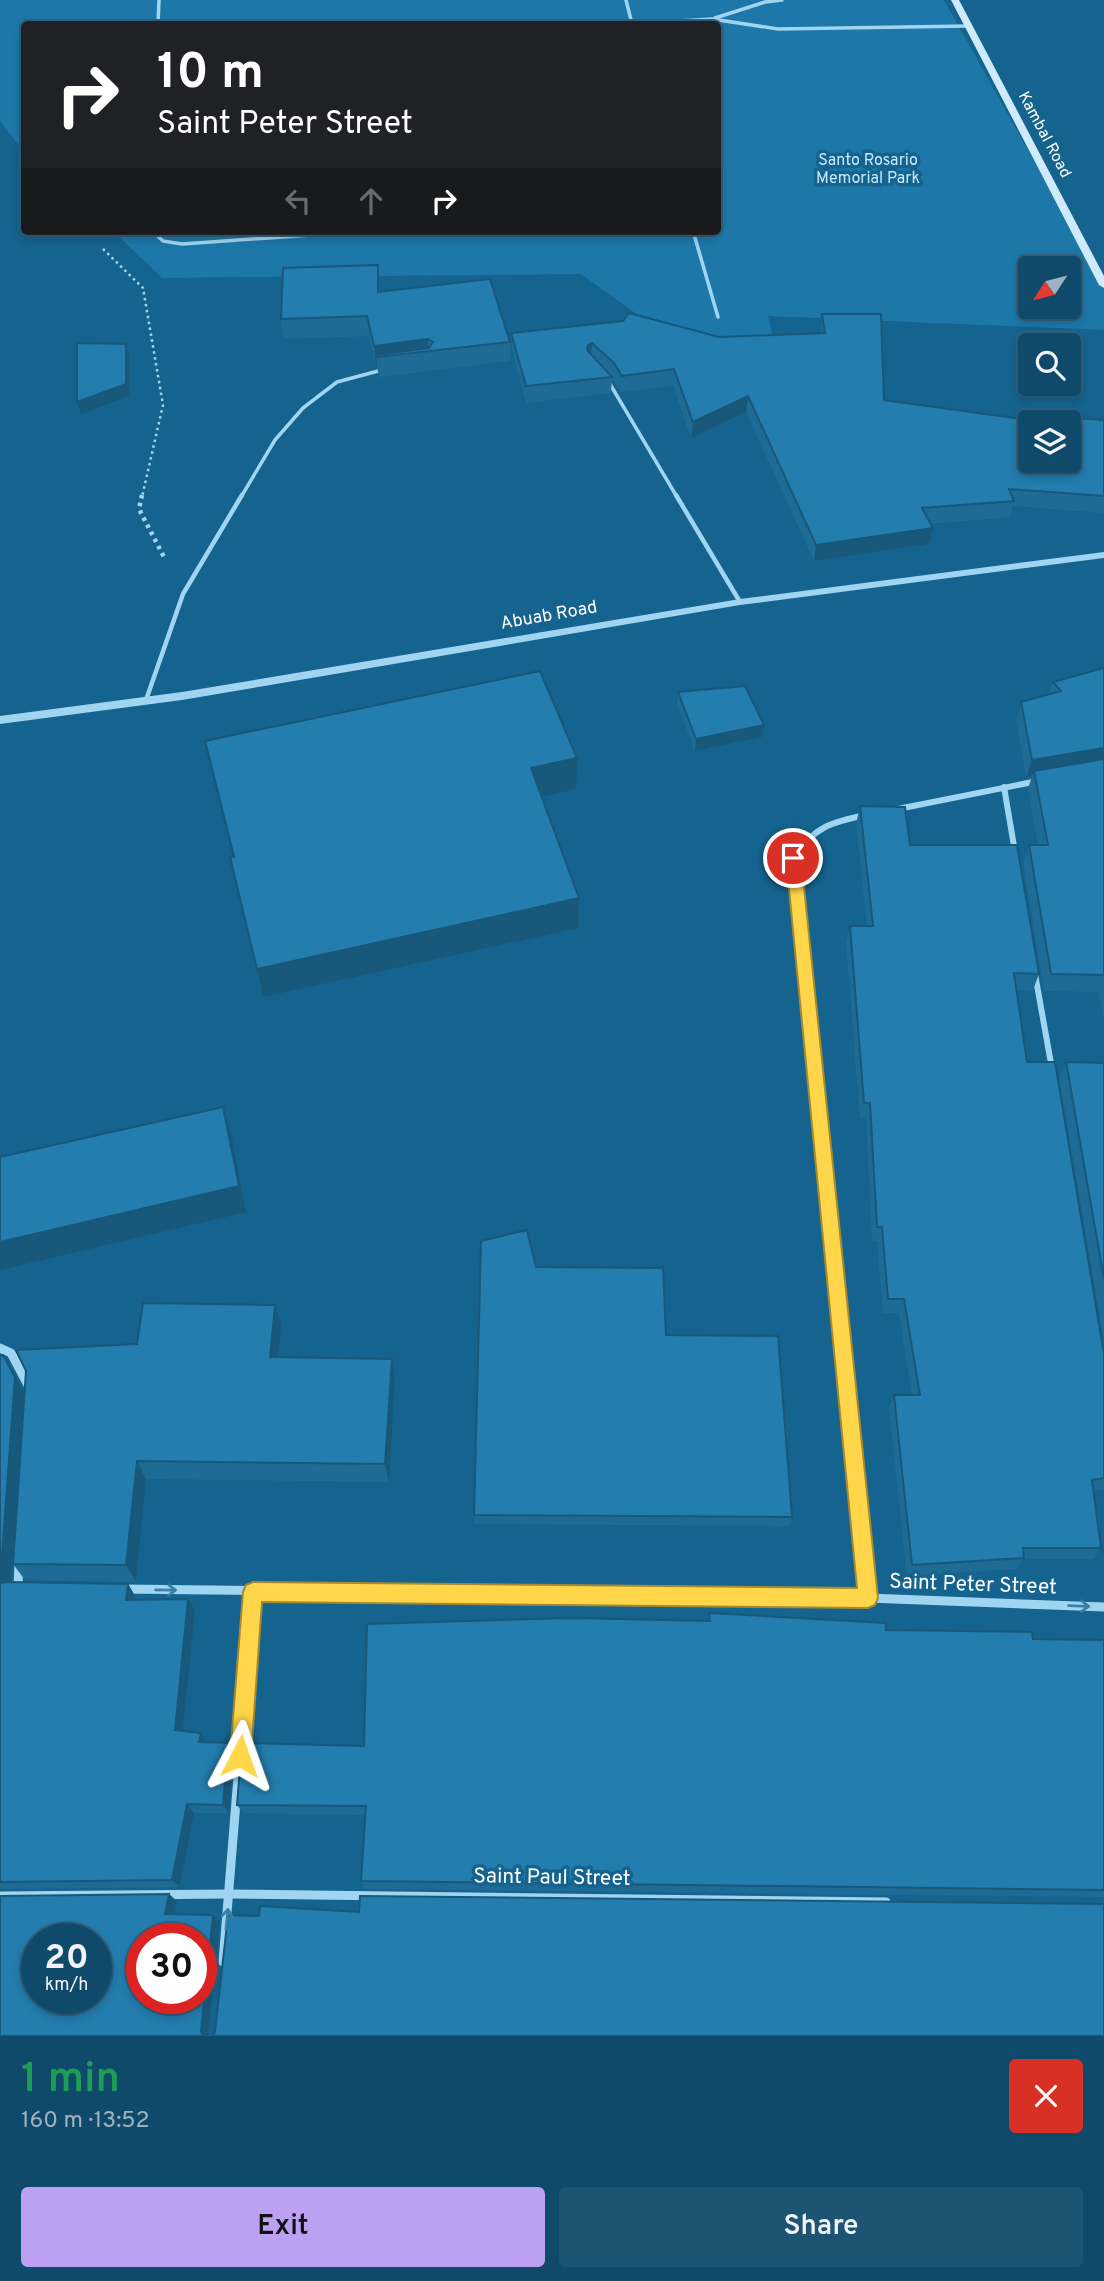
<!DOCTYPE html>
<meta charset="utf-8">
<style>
:root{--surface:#104a6b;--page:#1e5473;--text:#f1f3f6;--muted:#9cb3c1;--line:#30627e;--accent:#bca0f2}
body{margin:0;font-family:Overpass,sans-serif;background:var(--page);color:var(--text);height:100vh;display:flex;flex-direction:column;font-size:26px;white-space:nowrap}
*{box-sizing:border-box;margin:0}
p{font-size:23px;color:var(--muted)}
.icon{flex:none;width:38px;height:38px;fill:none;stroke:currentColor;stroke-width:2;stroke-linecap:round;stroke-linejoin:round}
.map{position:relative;height:2036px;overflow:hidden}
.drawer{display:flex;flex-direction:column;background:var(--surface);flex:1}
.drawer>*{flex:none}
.guide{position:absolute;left:21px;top:21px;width:700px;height:214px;border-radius:7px;box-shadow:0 4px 10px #0003,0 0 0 2px var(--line);background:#202124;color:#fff;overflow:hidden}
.needle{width:46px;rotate:234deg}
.fabs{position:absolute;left:1018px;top:256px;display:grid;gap:14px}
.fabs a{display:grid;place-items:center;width:63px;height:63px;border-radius:7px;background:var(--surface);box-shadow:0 4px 10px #0003,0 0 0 2px var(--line);font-size:35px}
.speed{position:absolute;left:21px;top:1923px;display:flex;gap:14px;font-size:35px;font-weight:700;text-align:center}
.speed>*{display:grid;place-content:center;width:91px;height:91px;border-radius:50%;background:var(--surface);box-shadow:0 4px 10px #0003,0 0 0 2px var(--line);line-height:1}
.speed small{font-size:18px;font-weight:400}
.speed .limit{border:10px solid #d22;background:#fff;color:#111}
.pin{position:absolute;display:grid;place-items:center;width:60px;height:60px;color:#fff;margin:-30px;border:4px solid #fff;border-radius:50%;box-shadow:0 2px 7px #0007}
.me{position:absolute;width:77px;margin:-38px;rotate:4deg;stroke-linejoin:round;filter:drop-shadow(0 0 5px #0008)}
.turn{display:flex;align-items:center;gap:24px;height:147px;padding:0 21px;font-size:32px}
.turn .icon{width:91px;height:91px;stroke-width:2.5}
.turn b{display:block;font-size:49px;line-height:60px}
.lanes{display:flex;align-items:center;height:66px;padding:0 21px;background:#0003;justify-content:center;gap:35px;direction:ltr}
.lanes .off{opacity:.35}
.round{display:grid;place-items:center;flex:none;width:74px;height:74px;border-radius:7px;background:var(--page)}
.summary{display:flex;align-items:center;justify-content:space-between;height:119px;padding:0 21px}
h1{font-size:42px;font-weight:600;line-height:52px;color:#1e9e55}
.cta{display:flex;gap:14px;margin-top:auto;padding:14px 21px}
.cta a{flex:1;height:80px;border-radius:7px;background:var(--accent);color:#111;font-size:28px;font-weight:600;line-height:80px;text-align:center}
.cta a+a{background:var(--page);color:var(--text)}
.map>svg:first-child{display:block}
.green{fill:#1d78a9;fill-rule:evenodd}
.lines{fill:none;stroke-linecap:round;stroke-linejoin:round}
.path-far1{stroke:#a0d5f1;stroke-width:2.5;stroke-dasharray:2.5 3.5;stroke-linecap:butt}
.path{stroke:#a0d5f1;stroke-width:4.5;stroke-dasharray:3.5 4.5;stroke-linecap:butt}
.service-far1{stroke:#a0d5f1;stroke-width:3.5}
.service{stroke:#a0d5f1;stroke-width:4.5}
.minor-far1{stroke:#a0d5f1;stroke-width:6}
.minor{stroke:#a0d5f1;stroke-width:9}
.tertiary{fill:#a0d5f1;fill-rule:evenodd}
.secondary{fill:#cfebfb;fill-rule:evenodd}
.wall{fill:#1e6c96}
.shaded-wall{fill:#18587a}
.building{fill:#237dae;stroke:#18587a;stroke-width:2;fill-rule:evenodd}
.oneway{stroke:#3880a8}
.route{fill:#ffd54a;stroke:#a68a30;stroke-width:2}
.labels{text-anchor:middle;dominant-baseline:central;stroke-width:7;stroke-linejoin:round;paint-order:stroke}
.far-street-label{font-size:16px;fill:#fff;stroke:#15638f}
.far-park-label{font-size:16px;fill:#c7eafc;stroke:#15638f}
.street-label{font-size:18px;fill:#fff;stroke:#15638f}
.near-street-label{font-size:21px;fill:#fff;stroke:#15638f}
</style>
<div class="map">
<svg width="1104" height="2036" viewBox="0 0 1104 2036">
<rect width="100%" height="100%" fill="#15638f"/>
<path class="green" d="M0 0H944L1104 286V330L768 316 785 394 745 392 581 274 162 278 113 231H718V24H24V152L0 121ZM1031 268H1069V306H1031Z"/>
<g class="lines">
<polyline class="path-far1" points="103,249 143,288 163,405 142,497"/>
<polyline class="path" points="142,495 139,509 165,559"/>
<g class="service-far1">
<polyline points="626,0 632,24"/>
<polyline points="715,18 765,2 782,0"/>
<polyline points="158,24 159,0"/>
<polyline points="630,24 712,19 778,29 968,26"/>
<polyline points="152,231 163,241 182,244 369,231"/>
<polyline points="693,231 718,317"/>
<polyline points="607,379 677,497"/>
<polyline points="241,497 275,440 303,408 337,382 382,370"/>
</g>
<g class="service">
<polyline points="676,495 740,602"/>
<polyline points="146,700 183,594 242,495"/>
</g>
<g class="minor-far1">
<polyline points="1004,787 1015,852"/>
<polyline points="898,809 1038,781"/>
<polyline points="1035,974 1052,1069"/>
<path d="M823 1157 793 858C814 827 831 822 866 815"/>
</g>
<g class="minor">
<polyline points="823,1155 868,1598"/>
<polyline points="0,1348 11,1353 29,1387"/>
<polyline points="18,1587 19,1563"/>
<polyline points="123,1589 868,1598 1104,1607"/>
<polyline points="0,1896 230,1894 886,1902"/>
<polyline points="223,1962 253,1592"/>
</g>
<polygon class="tertiary" points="1104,552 1104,558 740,605 182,700 0,724 0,716 182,692 740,599"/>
<polygon class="secondary" points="951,0 959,0 1104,276 1104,288 1099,285"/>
</g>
<g class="wall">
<polygon points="380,285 380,292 510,342 510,361 379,377 377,366 376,366 369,336 284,339 281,319"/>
<polygon points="822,314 884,400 1042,421 1044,416 1104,420 1104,513 1013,506 1010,517 931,524 929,544 814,561 746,412 691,438 673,386 621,392 612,378 611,393 526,403 512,350 511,333 719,337 821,333"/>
<polygon points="1104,668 1104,1020 1098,992 1044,991 1023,862 1029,845 1038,845 1028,789 1032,776 1026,777 1016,720 1021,702 1049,694 1053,682"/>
<polygon points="678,692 762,737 695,751 677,704"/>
<polygon points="205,741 576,789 541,796 579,928 263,997 230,857 233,857"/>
<polygon points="860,806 910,845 1039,974 1033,990 1017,990 1027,1062 1104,1354 1104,1489 1093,1491 1101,1548 1093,1559 1023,1559 1016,1569 907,1576 889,1408 894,1395 912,1395 899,1313 883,1313 877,1242 872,1241 866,1119 860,1119 846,943 850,926 867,926 856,824"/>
<polygon points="1066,1062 1104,1063 1104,1341 1059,1078"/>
<polygon points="536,1267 666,1335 792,1517 789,1526 475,1524 474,1515"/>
<polygon points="281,1325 278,1357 392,1359 395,1378 389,1482 146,1479 136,1582 25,1580 13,1564"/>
<polygon points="0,1356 12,1370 24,1392 11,1581 1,1583 128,1584 135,1596 135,1600 195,1610 183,1731 201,1733 207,1742 228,1743 234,1753 229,1813 194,1813 180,1887 0,1889"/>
<polygon points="709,1613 886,1630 1033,1639 1104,1640 1104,1897 365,1889 361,1881 365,1815 243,1813 237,1805 364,1746 708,1621"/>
</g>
<g class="shaded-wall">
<polygon points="428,339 429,351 376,355 377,366 376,366 374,346"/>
<polygon points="592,343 591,360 587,362 588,345"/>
<polygon points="126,344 129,357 129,396 81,414 77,402"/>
<polygon points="748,396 746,412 691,438 693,422"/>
<polygon points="933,528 929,544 814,561 816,545"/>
<polygon points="764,725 762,737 695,751 696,739"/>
<polygon points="1104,748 1104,762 1034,771 1032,776 1026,777 1032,760"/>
<polygon points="577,758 576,789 531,799 531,768"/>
<polygon points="579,898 579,928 263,997 257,969"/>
<polygon points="223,1107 231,1134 246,1212 0,1270 0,1242"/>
<polygon points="275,1305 281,1325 277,1377 270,1357"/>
<polygon points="3,1355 24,1392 11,1581 0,1583"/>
<polygon points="392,1359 395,1378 389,1482 385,1464"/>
<polygon points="137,1461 146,1479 136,1582 126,1565"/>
<polygon points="128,1584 135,1596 134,1612 126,1600"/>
<polygon points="188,1599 195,1610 182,1740 175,1730"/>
<polygon points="201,1733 207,1743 199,1742"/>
<polygon points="228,1743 234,1753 229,1813 223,1805"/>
<polygon points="187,1804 194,1813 180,1887 172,1880"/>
<polygon points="169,1894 177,1901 173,1921 165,1914"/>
<polygon points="213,1915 220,1922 208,2036 203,2036 201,2031"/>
</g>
<g class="building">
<polygon points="378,265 378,292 490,279 510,342 377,357 376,355 429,348 433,342 428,339 374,346 367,316 281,319 283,268"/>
<path d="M629 313 719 337 825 333 822 314H881L884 400 1044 422V416L1104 420V496L1009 489 1014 501 922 508 933 528 816 545 748 396 693 422 674 369 622 376 614 363 592 343 588 345 587 350 612 377 526 386 511 333 623 321ZM1031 422H1069V460H1031Z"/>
<polygon points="77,343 126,344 126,384 77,402"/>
<polygon points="1104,668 1104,748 1032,760 1021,702 1061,691 1053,682"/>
<polygon points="540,671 577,758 531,768 579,898 257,969 230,857 234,857 205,741"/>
<polygon points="745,686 764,725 696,739 678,692"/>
<polygon points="1104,759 1104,975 1051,974 1029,845 1048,845 1034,771"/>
<polygon points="860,806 905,807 910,845 1017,845 1039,974 1014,973 1027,1062 1055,1062 1104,1354 1104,1478 1092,1480 1101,1548 1023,1548 1024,1558 912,1565 894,1395 920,1395 904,1299 888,1299 882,1227 877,1227 870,1103 864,1103 850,926 873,926"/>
<polygon points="1066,1062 1104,1063 1104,1279"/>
<polygon points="223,1107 239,1186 0,1242 0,1157"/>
<polygon points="527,1230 536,1267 663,1268 666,1335 778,1336 792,1517 474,1515 481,1241"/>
<polygon points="143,1303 275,1305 270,1357 392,1359 385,1464 137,1461 126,1565 13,1564 26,1371 16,1350 137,1344"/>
<polygon points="3,1355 15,1377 1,1569 0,1569 0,1356"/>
<polygon points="9,1582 128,1584 126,1600 188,1599 175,1730 201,1733 199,1742 228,1743 223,1805 187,1804 172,1880 0,1882 0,1583"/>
<polygon points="709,1613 886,1623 886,1630 1032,1632 1033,1639 1104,1640 1104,1890 361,1881 366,1806 237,1805 242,1743 364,1746 367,1624 571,1618 710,1621"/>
<path d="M169 1894 165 1914 213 1915 201 2031 203 2036H0V1896ZM37 1939H96V1998H37ZM142 1939H201V1998H142Z"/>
<polygon points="360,1896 1104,1904 1104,2036 213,2036 215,2032 228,1915 259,1916 260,1906 359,1912"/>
</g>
<defs><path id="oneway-shaft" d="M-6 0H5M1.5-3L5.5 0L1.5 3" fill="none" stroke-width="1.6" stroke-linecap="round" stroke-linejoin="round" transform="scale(1.75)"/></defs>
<g class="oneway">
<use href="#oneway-shaft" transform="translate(166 1590) rotate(1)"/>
<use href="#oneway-shaft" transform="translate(1079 1606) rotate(2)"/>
<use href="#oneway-shaft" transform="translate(227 1919) rotate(-84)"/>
</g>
<polygon class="route" points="793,852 801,858 878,1598 875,1605 868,1608 262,1602 251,1756 248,1764 240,1767 233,1764 230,1756 243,1592 246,1585 253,1582 857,1588 786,858"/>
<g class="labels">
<g class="far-street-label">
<text transform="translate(1044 135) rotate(62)">Kambal Road</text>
</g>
<g class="far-park-label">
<text x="868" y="161">Santo Rosario<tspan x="868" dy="18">Memorial Park</tspan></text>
</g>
<g class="street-label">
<text transform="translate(549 616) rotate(-10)">Abuab Road</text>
</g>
<g class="near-street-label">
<text transform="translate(973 1585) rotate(2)">Saint Peter Street</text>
<text transform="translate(552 1878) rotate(1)">Saint Paul Street</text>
</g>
</g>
</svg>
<div class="fabs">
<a><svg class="needle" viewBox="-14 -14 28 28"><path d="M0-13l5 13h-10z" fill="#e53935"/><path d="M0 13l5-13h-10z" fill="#9cb3c1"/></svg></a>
<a><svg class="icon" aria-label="search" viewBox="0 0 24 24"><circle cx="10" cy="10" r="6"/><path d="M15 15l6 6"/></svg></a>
<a><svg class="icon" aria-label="layers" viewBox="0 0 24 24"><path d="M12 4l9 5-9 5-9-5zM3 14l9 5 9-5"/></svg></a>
</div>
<div class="speed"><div>20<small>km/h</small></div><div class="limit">30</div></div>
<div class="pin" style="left:793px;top:858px;background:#d93025"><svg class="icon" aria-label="arrive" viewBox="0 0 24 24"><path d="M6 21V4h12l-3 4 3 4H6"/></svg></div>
<svg class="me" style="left:240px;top:1756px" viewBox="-20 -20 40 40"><path d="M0-17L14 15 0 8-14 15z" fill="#ffd54a" stroke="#fff" stroke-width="4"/></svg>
<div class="guide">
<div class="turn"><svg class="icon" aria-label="right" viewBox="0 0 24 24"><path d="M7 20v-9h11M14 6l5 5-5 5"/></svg><div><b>10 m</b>Saint Peter Street</div></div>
<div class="lanes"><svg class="icon off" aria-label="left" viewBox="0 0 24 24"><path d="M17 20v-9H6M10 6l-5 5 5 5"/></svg><svg class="icon off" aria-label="ahead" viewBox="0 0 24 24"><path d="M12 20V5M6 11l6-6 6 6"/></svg><svg class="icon" aria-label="right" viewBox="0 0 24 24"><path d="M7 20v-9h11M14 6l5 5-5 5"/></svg></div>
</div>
</div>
<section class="drawer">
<div class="summary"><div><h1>1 min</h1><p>160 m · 13:52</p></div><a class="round" style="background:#d93025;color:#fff"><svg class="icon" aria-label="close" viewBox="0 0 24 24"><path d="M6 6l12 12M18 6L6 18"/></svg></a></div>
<div class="cta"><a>Exit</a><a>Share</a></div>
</section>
